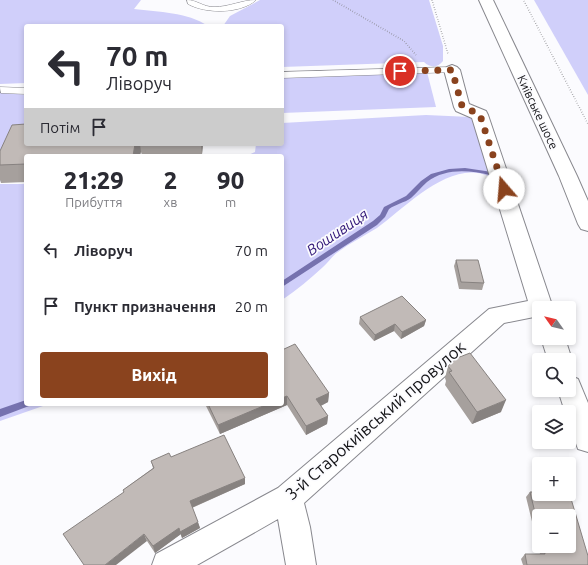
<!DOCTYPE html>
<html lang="uk">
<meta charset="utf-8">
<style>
:root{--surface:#fff;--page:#f2f2f3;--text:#2b2b33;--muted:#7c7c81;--accent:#8a431e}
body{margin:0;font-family:Ubuntu,sans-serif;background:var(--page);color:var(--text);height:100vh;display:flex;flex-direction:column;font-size:15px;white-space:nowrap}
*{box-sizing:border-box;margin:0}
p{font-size:13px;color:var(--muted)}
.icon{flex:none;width:22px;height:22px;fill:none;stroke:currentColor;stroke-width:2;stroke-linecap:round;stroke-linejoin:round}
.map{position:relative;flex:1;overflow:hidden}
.panel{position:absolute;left:24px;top:154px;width:260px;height:252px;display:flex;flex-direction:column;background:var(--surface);border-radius:4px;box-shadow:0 2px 6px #0003}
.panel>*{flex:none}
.guide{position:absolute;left:24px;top:24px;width:260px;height:122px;border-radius:4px;box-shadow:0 2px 6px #0003;background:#fff;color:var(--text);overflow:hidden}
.needle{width:26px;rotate:304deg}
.tools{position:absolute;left:532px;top:301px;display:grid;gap:8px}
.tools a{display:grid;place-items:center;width:44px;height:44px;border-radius:4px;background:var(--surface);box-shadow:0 2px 6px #0003;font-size:20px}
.pin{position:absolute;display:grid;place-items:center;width:34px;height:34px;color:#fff;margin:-17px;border:2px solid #fff;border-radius:50%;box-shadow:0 1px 4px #0007}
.me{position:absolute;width:44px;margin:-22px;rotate:342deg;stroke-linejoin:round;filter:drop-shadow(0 0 3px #0008)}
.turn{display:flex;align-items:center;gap:14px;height:84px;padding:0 16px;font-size:18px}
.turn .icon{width:52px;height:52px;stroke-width:2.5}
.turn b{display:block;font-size:28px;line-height:34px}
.then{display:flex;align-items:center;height:38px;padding:0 16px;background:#0003;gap:8px;font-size:15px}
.eta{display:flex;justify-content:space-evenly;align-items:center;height:68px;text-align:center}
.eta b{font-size:24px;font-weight:800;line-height:28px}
.button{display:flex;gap:8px;margin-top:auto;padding:8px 16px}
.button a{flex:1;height:46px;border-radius:4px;background:var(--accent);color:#fff;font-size:16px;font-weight:800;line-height:46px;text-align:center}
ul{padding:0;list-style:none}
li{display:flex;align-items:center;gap:12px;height:56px;padding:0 16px}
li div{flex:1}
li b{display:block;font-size:15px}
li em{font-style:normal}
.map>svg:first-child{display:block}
.green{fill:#d0cffa}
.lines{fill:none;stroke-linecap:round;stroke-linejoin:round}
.stream{fill:#7672af;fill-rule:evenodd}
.service-casing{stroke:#88888e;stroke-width:1}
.minor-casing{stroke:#88888e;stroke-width:2}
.primary-casing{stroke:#88888e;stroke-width:2}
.path{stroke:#7f7f82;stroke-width:1.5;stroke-dasharray:0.5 2;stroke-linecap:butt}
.service{fill:#fff;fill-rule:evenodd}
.minor{fill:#fff;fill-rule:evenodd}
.primary{fill:#fff;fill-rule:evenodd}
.wall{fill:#a6a09d;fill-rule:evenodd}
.shaded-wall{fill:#878280}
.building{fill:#c1bab7;stroke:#878280}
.route{stroke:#8a431e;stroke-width:7;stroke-dasharray:0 12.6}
.labels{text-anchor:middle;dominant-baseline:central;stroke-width:3.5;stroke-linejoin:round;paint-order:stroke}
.far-street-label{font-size:12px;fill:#131316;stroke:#fbfbfe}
.water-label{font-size:15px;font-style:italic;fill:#311678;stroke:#fbfbfe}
.near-street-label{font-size:17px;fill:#131316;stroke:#fbfbfe}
</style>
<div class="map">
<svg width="588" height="565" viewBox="0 0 588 565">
<rect width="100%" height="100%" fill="#fbfbfe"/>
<g class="green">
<path d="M0 0H141L134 9C159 12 187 12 208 26H26V83L0 84Z"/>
<path d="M260 0H429L443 46V61C438 68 430 68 424 62L282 67V26H223L230 16Z"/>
<polygon points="534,0 588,0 588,95"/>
<polygon points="427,72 436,107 282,113 282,77"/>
<polygon points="0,92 26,95 26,142 17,142 0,182"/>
<path d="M426 115 471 117 474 120 490 175 488 176C450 159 405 208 377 228 364 236 350 243 338 252 332 256 328 263 323 267 310 279 297 290 282 300V156H246L255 152 256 144H282V123Z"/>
<polygon points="0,184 26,184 26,404 67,404 61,406 43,406 0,421"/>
</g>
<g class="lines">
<g class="stream">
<path d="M465 168 492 172 493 173 490 175C469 170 445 168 427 182 421 187 417 193 411 198 404 203 396 204 389 209L385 217 377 225 282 287V281L373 221 380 215 384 207 406 196 421 181 431 174 449 169Z"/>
<polygon points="26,400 26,404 30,404 29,406 0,417 0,409"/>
</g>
<g class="service-casing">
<g id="service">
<path d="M187 0C197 0 203 7 214 7 229 7 242 0 256 0 241 14 205 14 188 4Z"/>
<polygon points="452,67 457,70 455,72 282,78 282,72"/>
<polygon points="0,87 26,88 26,94 1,93"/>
</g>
</g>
<g class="minor-casing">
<g id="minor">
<polygon points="452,65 457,67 460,70 469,104 486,111 488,115 553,308 539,308 539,316 504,323 304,503 310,527 316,565 286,565 278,519 197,565 152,565 156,554 278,488 489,309 528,301 472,118 456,111 454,107 444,70 447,67"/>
<polygon points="541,338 565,338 572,360 569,366 569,360 548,360"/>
<polygon points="569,375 578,379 588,403 588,452 578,449 569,424 569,412 565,412 558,390 569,390"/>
</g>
</g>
<g class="primary-casing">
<polygon id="primary" points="479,0 493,0 577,176 588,201 588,231 581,229 578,224 559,176"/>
</g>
<g class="path">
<polyline points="333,0 404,41 416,55"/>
<polyline points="432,0 448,54"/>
<polyline points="524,1 588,124"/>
</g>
<use href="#service" class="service"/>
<use href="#minor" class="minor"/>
<use href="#primary" class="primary"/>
</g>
<g class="wall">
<polygon points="26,144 203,144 202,154 142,155 141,152 26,156 26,182 1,183 0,180 0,151"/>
<polygon points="456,260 484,283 482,290 459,289 454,266"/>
<polygon points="360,317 426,320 424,326 401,339 394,331 374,341 359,324"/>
<polygon points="282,350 329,393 328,402 321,406 328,416 327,424 306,435 287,405 220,434 205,404 282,404"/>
<polygon points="448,366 501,412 472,424 445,385 446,381 445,378"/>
<polygon points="171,457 245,484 192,508 200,528 182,538 181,534 155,553 147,541 123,490 153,468 151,461"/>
<path d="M530 492 588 565H523L521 559 525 554H540L526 497ZM539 516 569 546H539Z"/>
</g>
<g class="shaded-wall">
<polygon points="135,144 140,144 141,152 140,156 133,156"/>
<polygon points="201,144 203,144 202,154"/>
<polygon points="426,320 424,326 401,339 402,332"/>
<polygon points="395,324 394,331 374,341 375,335"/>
<polygon points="329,393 328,402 316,408 316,399"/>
<polygon points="287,396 287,405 220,434 218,425 268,404 282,404 282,398"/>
<polygon points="506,400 501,412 472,424 477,412"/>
<polygon points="328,416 327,424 306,435 306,426"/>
<polygon points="245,478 245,484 191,508 190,501"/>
<polygon points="198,522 200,528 182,538 180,532"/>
<polygon points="179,528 181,534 155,553 153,546"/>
<polygon points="144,534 147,541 116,565 105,565"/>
</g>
<g class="building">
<polygon points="26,124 26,144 135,144 133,156 26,156 26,164 0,165 0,151 12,125"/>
<polygon points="456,260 478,260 484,283 461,282"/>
<polygon points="402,296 426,320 402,332 395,324 375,335 360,317"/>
<polygon points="295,344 329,393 316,399 328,416 306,426 287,396 282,398 282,350"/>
<polygon points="470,353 506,400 477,412 449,372 452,371 448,366 457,358"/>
<polygon points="208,404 268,404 218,425"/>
<polygon points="224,435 245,478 190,501 198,522 180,532 179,528 153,546 144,534 105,565 84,565 63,534 124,492 123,490 154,468 151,461 169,453 171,457"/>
<polygon points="530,492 539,492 539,494 569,494 569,492 588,556 588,565 527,565 525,554 545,554 543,546 569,546 569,516 539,516 539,529"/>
</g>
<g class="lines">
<polyline class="route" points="400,71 452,70 462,106 480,115 504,189"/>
</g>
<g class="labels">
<g class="far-street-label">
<text transform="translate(538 112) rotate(65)">Київське шосе</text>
</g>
<g class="water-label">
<text transform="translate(337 232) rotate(-34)">Вошивиця</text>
</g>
<g class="near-street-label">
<text transform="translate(375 420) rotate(-41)">3-й Старокиївський провулок</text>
</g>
</g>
</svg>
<div class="tools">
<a><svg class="needle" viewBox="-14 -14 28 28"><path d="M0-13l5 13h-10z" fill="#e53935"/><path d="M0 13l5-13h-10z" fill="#7c7c81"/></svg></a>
<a><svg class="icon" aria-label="search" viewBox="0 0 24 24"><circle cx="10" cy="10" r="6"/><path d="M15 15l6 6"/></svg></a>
<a><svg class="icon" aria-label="layers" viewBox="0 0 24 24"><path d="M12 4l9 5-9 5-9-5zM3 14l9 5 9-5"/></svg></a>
<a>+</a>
<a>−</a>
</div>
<div class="pin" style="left:400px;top:71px;background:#d93025"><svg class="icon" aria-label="arrive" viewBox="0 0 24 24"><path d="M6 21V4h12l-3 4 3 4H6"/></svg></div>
<svg class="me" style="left:504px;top:189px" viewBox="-20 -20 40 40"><circle r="19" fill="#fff"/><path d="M0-13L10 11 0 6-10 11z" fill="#8a431e"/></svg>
<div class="guide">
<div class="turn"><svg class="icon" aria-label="left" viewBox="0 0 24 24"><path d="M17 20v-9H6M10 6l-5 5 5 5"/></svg><div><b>70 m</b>Ліворуч</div></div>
<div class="then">Потім<svg class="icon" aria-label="arrive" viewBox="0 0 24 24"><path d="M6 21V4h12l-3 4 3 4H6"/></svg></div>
</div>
<section class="panel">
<div class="eta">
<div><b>21:29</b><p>Прибуття</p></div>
<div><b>2</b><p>хв</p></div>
<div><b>90</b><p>m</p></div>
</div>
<ul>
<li><svg class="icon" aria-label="left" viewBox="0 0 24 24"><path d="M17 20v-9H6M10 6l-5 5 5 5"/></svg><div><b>Ліворуч</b></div><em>70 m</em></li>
<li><svg class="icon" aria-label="arrive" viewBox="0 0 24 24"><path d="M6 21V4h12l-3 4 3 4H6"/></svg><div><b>Пункт призначення</b></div><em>20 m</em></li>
</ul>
<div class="button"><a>Вихід</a></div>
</section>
</div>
